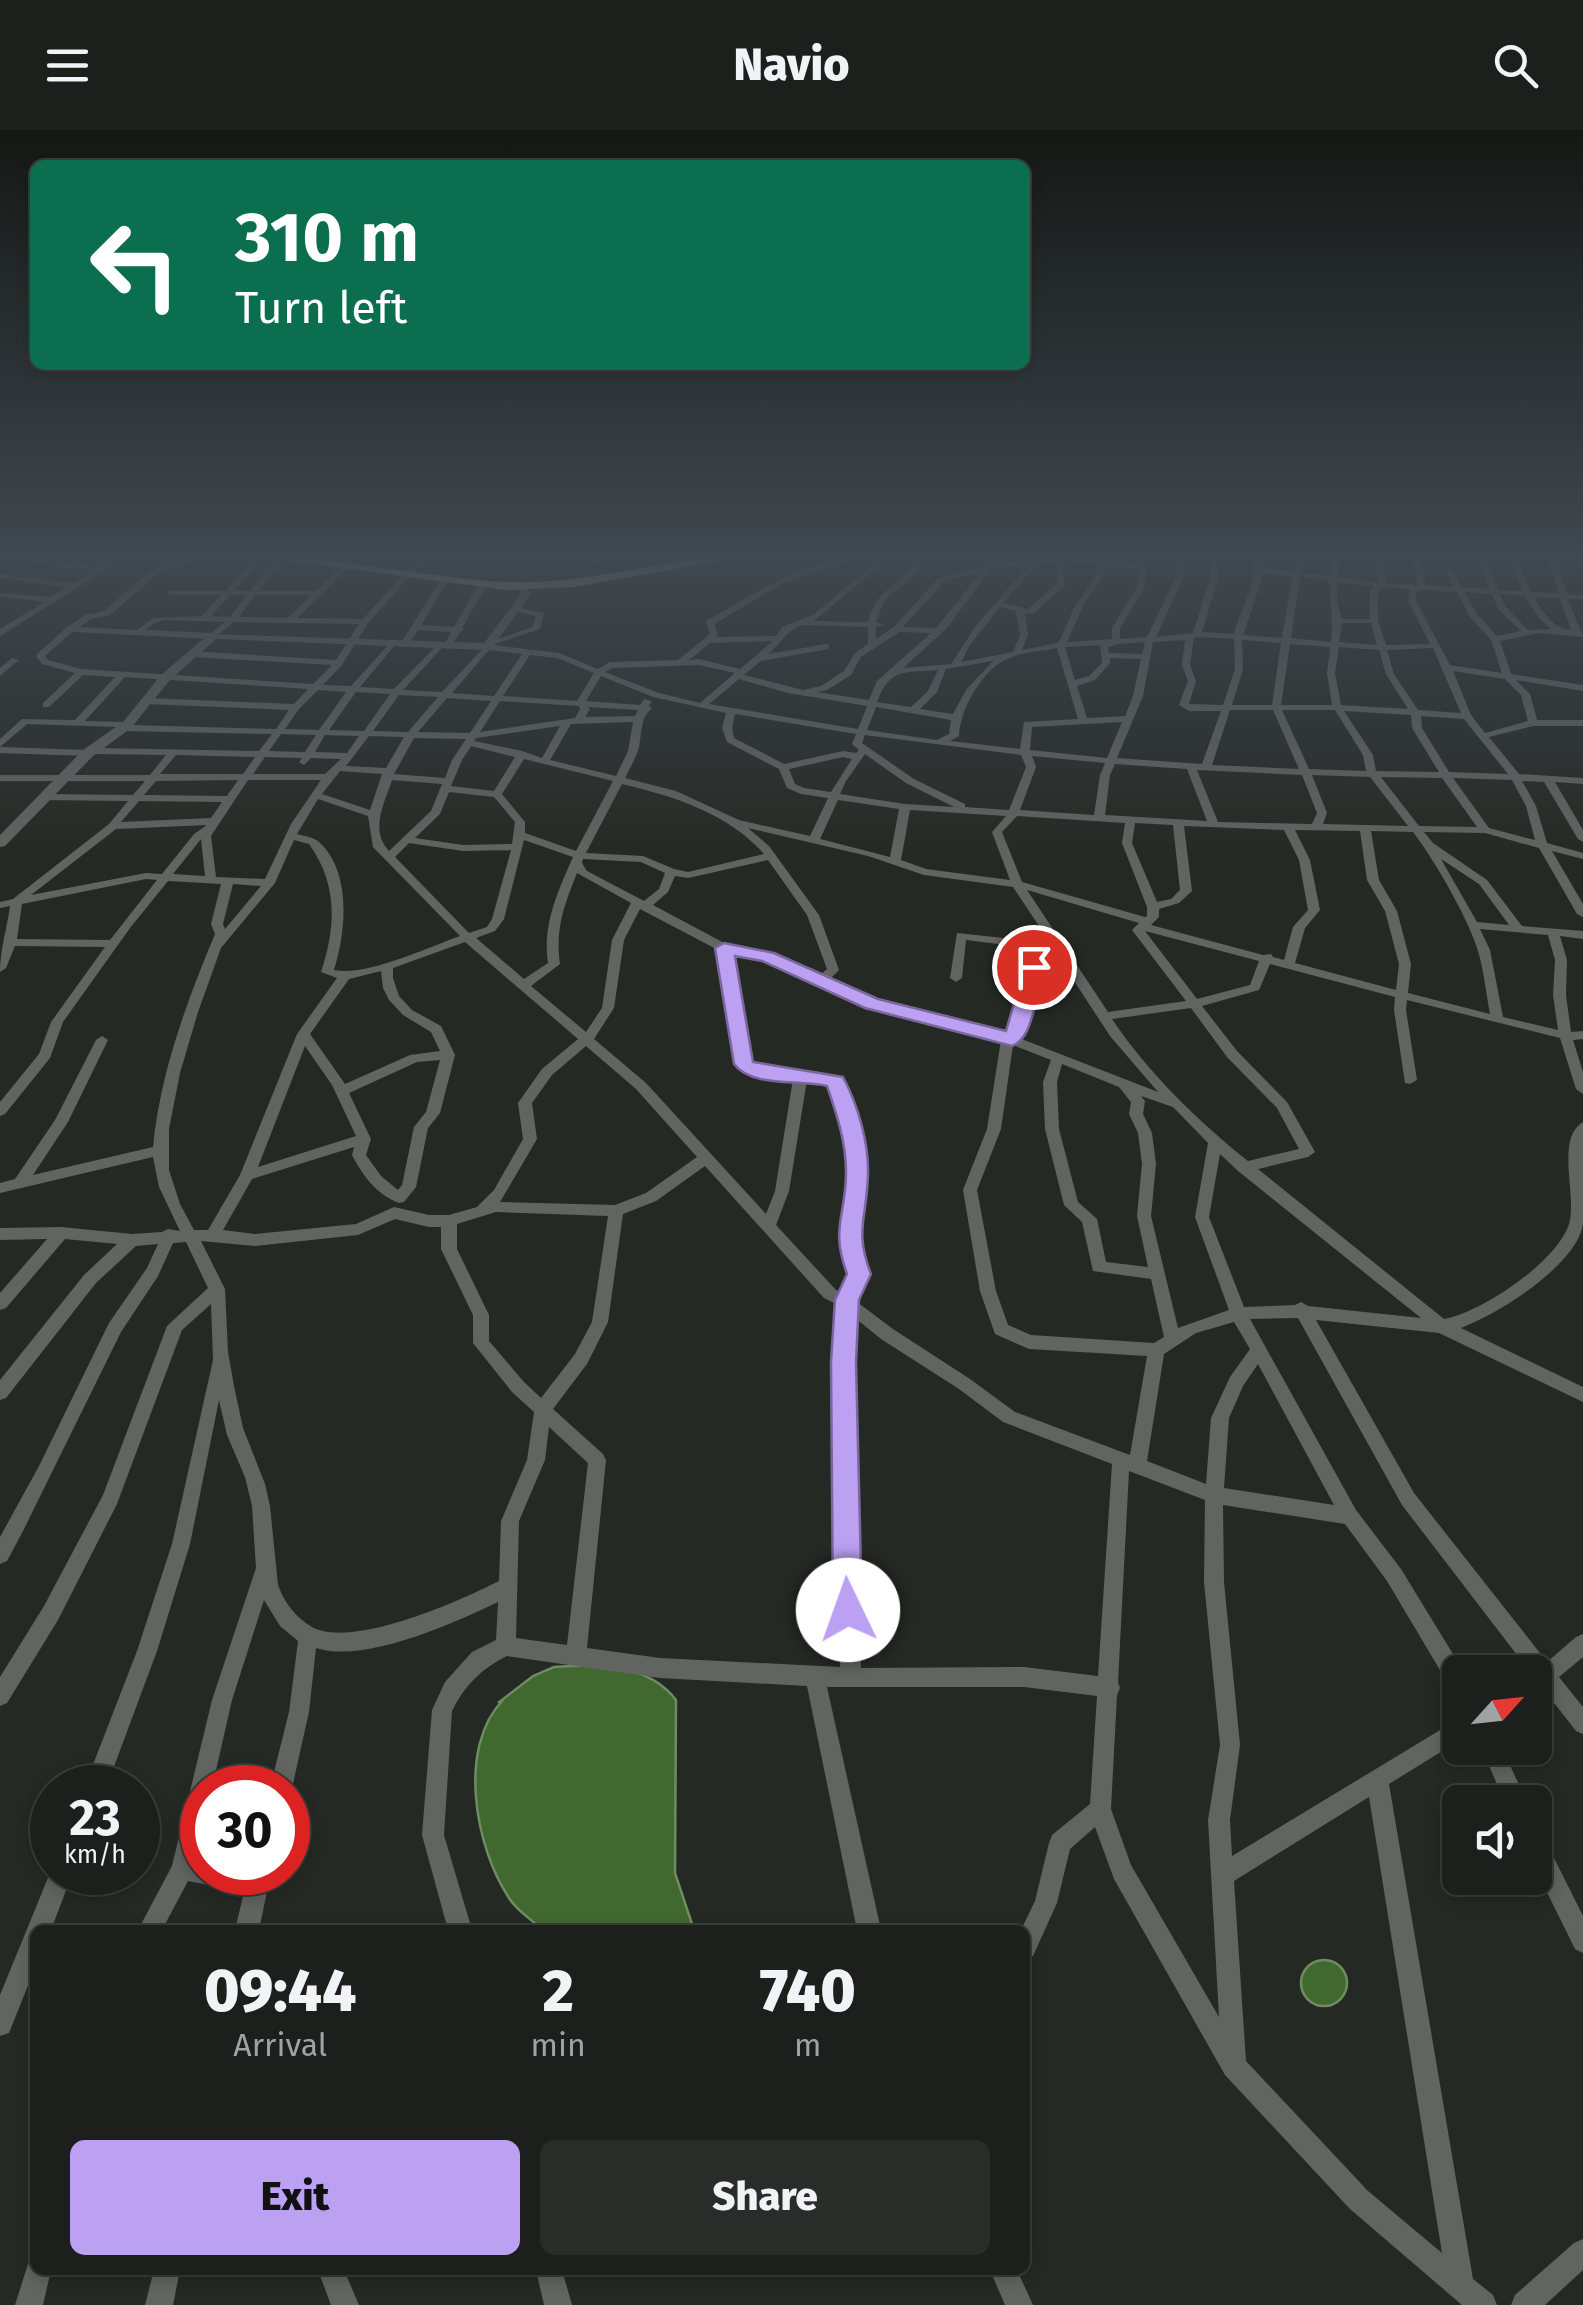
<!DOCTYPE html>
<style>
:root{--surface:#1c1f1b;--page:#292c28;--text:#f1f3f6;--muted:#a0a2a3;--line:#3a3d3a;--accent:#bca0f2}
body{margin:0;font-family:"Fira Sans",sans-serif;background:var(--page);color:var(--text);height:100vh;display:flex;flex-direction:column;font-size:38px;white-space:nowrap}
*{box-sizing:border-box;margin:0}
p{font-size:32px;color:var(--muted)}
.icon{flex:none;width:55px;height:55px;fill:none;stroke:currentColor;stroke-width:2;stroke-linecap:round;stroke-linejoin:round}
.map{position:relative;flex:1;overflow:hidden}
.side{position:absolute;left:30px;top:1795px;width:1000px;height:350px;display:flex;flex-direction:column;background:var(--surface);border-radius:15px;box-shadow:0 5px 15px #0003,0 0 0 2px var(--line)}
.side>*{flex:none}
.top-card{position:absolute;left:30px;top:30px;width:1000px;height:210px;border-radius:15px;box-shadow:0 5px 15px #0003,0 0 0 2px var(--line);background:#0b6e4f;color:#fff;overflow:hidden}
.needle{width:65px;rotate:63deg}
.buttons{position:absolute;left:1442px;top:1525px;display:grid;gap:20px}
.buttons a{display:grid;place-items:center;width:110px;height:110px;border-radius:15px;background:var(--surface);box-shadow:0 5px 15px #0003,0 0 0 2px var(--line);font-size:50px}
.speed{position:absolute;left:30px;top:1635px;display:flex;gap:20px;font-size:50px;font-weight:700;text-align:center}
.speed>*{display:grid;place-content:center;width:130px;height:130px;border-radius:50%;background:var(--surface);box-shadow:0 5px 15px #0003,0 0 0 2px var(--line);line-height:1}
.speed small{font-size:25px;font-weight:400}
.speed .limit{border:15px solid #d22;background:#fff;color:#111}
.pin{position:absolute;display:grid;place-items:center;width:85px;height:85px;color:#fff;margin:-42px;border:5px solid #fff;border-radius:50%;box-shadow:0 2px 10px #0007}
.me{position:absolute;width:110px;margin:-55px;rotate:357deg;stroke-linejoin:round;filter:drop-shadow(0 0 8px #0008)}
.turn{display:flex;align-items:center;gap:35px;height:210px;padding:0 40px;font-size:45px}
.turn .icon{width:130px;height:130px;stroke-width:2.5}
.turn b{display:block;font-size:70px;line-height:85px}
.eta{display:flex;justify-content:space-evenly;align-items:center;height:170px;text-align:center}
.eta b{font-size:60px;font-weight:800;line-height:70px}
.action{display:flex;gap:20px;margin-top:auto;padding:20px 40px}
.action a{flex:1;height:115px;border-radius:15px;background:var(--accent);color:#111;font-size:40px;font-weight:800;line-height:115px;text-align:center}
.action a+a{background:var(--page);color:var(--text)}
header{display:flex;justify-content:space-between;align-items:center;height:130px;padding:0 40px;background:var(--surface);font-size:45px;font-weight:800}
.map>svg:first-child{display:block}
.water{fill:#41682f;stroke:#6f8b62;stroke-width:2.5}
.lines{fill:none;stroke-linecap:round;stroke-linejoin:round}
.minor{fill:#626461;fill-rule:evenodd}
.tertiary{fill:#626461;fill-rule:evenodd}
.trunk{fill:#a8aca6;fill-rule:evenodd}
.route{fill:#bca0f2;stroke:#7a689d;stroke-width:2.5}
</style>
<header><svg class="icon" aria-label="menu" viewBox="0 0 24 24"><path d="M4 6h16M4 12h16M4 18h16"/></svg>Navio<svg class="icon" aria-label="search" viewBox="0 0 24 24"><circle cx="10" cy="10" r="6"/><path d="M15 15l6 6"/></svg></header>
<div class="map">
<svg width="1583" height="2175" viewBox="0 0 1583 2175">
<rect width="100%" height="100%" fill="#252924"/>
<g class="water">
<path d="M554 1537C596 1534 648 1533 676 1570L675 1743 694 1800H543C532 1790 516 1780 509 1768 475 1717 457 1617 503 1570L498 1573 533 1546Z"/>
<circle cx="1324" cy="1853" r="23"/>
</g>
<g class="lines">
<g class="minor">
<polygon points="0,426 100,436 110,426 118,426 105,441 0,506 0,499 44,472 0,467 0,463 51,467 67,457 0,448 0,444 74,453 94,440 0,429"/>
<path d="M201 426H216L161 441 110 485 91 489 79 497 137 500 153 488 202 486 221 465H171L167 463 168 461H226L257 426 265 427 234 461H251L277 426 284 428 259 461H316L351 426H360L297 488 363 489 420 426H428L368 493 342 535 323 555 351 556 391 512 395 515 360 557 394 559 438 514 442 517 441 519 403 560 442 562 487 514 559 523 598 539 610 532 678 530 710 504 706 491C758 462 808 426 871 426L785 452 714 494 718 505 716 507 776 506 782 497 813 485 883 426H892L814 491 868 492C873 466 893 456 912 439L911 426H919L920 440 884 471 876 492 885 495 876 497V509L894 497 938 448 985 435 976 426H985L992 434 1065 426 1147 434 1144 459 1120 498V509L1147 507 1176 446 1179 426H1187L1184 446 1156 507 1193 503 1210 448 1211 426H1219L1218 448 1202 502 1234 504C1241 477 1258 455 1252 426H1260L1262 438 1293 442 1295 426H1303L1300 443 1331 446 1332 426H1340L1338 447 1378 452 1373 426H1381L1386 453 1418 455 1411 426H1419L1426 455 1454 457 1445 440 1449 438 1453 440 1462 457 1490 459 1477 426H1485L1498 460 1523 461 1507 426H1515L1531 462 1559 463 1546 426H1554L1567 464 1583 465V469H1568L1583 507 1539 503 1500 511 1511 544 1583 555V561L1516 550 1530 564 1537 590H1583V596H1533L1489 607 1519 644 1583 648V654L1555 652 1583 700V712L1578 709 1544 652 1522 651 1536 676 1547 713 1583 723V729L1552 721 1583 774V787L1577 784 1539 718 1485 703 1424 702 1433 713 1487 750 1522 796 1583 801V809L1560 806 1567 830 1566 865 1571 902 1583 901V909L1573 910 1583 942V964L1576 959 1560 908 1407 870 1406 880 1417 950 1410 954 1405 953 1394 880 1395 867 1270 834 1259 860 1202 876 1237 921 1287 972 1315 1022 1308 1027 1258 1039 1444 1189C1481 1183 1554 1133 1568 1097 1579 1070 1554 1009 1583 992 1583 1023 1583 1065 1583 1094 1577 1135 1497 1185 1461 1198L1583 1257V1272L1439 1203 1316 1190 1414 1363 1547 1532 1576 1507 1583 1504V1527L1559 1547 1583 1577V1604L1576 1601 1544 1560 1535 1565V1542H1530L1402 1375 1298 1188 1250 1189 1356 1380 1401 1439 1464 1542H1460V1565L1453 1562 1387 1451 1345 1394 1223 1375 1224 1452 1240 1615 1230 1690 1232 1726 1460 1588V1610L1389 1654 1473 2149 1493 2165 1497 2175H1462L1350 2079 1225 1945 1114 1749 1095 1697 1070 1719 1057 1773 1033 1826 1025 1830V1800H1021L1035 1771 1049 1713 1052 1705 1090 1674 1097 1566 1024 1557H827L881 1800H857L807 1556 660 1548 507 1526C482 1538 464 1556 452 1581L444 1705 472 1800H448L422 1705 432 1580 445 1552 472 1522 496 1510 498 1472C454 1493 364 1534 316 1518L309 1582 292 1658 288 1666V1658H270L289 1582 298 1511 280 1496 264 1470 232 1570 212 1658H202V1699L195 1730 202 1732V1742H271L259 1800H235L244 1762 188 1751 162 1800H138L172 1736 212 1570 256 1438 252 1376 245 1347 227 1305 219 1270 190 1414 157 1521 106 1658H84L137 1521 172 1414 213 1230 211 1174 182 1200 117 1374 58 1490 7 1573 0 1576V1547L44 1476 103 1365 167 1196 208 1158 186 1112 173 1113 158 1146 121 1202 22 1403 7 1431 0 1434V1407L39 1336 109 1193 147 1138 158 1114 136 1116 96 1153 6 1268 0 1270V1250L84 1145 117 1114 65 1109 6 1178 0 1180V1163L47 1109 0 1110V1098L61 1097 132 1104 162 1102 168 1099 180 1101 159 1057 153 1027 0 1063V1053L15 1049 55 990 96 910 102 906 108 910 68 992 33 1045 153 1017C160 943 187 871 215 804L211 794 221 754 168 751 130 798 63 892 50 928 5 984 0 986V972L39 924 51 892 105 817 15 816 6 838 0 842C0 820 7 798 10 776L0 778V772L13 769 109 694 128 671 43 670 38 667 43 664 133 665 145 651H0V645H150L166 625 97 624 92 621 97 618 259 621 272 604 122 601 118 597 27 594 0 617V609L22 589 75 590 115 547 83 545 49 577H43V573L75 543 42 534 36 526 37 524 67 497 85 485 104 481 155 437ZM1057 432V453L1028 479 1003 473 1038 434ZM1065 432 1099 434 1094 449 1074 478 1061 508 1057 513 1022 520 1028 505 1025 483 1033 484 1064 456ZM1029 434 975 497 951 534 903 538 946 499 992 438ZM1106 435 1140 438 1136 459 1112 498V509L1067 512 1085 472 1102 449ZM982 441 936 498 903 497 944 452ZM1262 443 1292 446 1282 508 1243 505 1260 455ZM1300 447 1330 451C1329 472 1334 491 1331 512L1291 508ZM1338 452 1374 456 1370 460V489H1342L1337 470ZM1384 457 1410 459 1408 471 1430 514 1386 515 1378 491V461ZM1422 460 1457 462 1470 487 1491 510 1502 543 1450 535 1416 471V462ZM1465 462 1492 464 1498 479 1521 501 1497 506 1477 484ZM1500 464 1525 466 1539 488 1551 499 1528 500 1505 476ZM230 465H247L230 487 211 486ZM255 465H311L288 488 239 487ZM1534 467 1560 468 1571 500C1553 499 1543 482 1534 467ZM1000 477 1016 481 1020 505 1013 522 961 532 970 515ZM165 490 225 492 211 503 146 500 156 492ZM234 492 359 494 336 530 192 521 188 524 192 527 332 535 313 554 81 539 48 530 45 526 72 502 213 509ZM1342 493H1371L1377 515 1339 512ZM803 495 868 497V514L855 523 844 541 821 556 803 560 744 545 761 531 829 519V515L826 514 768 524C783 512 784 502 803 495ZM899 502 931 503 877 551 869 570 817 562 827 560 851 545 861 527ZM1198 507 1234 509 1235 539 1223 575 1189 574 1196 551 1190 535 1194 508ZM1185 510 1182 535 1188 551 1179 575 1189 581H1221L1202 634 1117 628 1143 566 1153 512ZM1242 510 1281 513 1272 575H1232L1243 539ZM773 511 740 539 699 529 689 530 710 513ZM1145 512 1142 524 1109 523 1108 517 1119 514ZM1290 514 1330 517 1327 543 1332 575H1281ZM1100 515 1102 533 1089 546 1075 550 1065 517ZM1339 517 1379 520 1386 544 1408 579 1341 575 1335 543ZM1057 518 1078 589 1024 592 1020 619 950 611 959 606C960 579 983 538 1009 528 1023 522 1042 521 1057 518ZM1433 518 1461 583 1418 580 1394 544 1387 520ZM489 520 522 524 494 566 452 563ZM530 525 557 528 594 543 577 571 503 566ZM1110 528 1141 529 1133 566 1125 586 1087 588 1077 556 1095 550 1110 533ZM993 531 966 560 953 584 920 579 937 562 946 539ZM699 535 735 543 700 573 659 563 605 542 612 538ZM938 540 928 561 911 577 877 572C890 537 905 543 938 540ZM1453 541 1505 549 1521 565 1528 591 1485 603 1471 585ZM601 546 653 567 726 583 722 598 727 612 779 639 787 658 801 664 828 668 810 706 739 690 676 661 625 648C630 638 636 628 639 617 642 602 640 588 652 578L649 576 652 571 644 569 640 575 586 571ZM125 547 308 559 294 574 147 568 142 571 147 574 289 580 276 599 131 595 127 592 85 591ZM739 549 788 563 867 576 858 599 709 574ZM318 560 346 562 319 600 285 599 299 579ZM356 562 390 564 364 601 329 600ZM399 565 438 567 408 602 373 601ZM447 568 491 571 470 603 418 602ZM500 571 579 576 580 579 575 588 480 602ZM588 577 638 580 635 586 585 587 590 579ZM876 577 951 590 949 604 937 610 867 600ZM1230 580H1273L1299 639 1212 635ZM1282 580H1335L1363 625 1366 641 1309 639ZM1344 581 1411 585 1412 598 1439 642 1376 641 1373 625ZM735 584 856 604 852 614 859 620 856 623 843 621 784 634 734 608 732 598ZM1421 586 1464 589 1508 644 1449 642 1422 598ZM633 592 628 621 616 646 550 630 571 594ZM1122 592 1107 628 1030 620 1032 597ZM560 596 542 628 522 621 474 611 476 608ZM281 604 316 605 305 622 269 621ZM325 605 359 606 347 623 315 622ZM865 605 1021 625 1026 637 1009 680 965 677V674L914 649 862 613ZM369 606 404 607 386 638 346 636ZM414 608 466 609 452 630 445 648 394 644ZM471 616 515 627 494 661 451 656 462 630ZM865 624 906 653 954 677 905 674 840 664 846 651ZM176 625 255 627 243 644H160ZM1032 626 1105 633 1100 645 1094 685 1020 680 1036 637ZM265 627 302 628 299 632 304 635 311 628 341 629 325 644H253ZM843 627 852 629 831 662 804 658 795 654 789 639ZM524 629 613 651 576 721 525 703V692L502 664ZM1115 634 1187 639 1207 691 1105 685 1110 645ZM1197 640 1302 645 1317 683 1312 694 1218 692ZM340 641 382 644 370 680 322 664ZM1312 645 1370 647 1408 696 1323 694 1327 683ZM1381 647 1442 648 1477 697 1419 696ZM1453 648 1512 650 1526 676 1535 710 1489 698ZM238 650 227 666 144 665 156 651ZM248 650H321L291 694 265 749 216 747 211 706ZM392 650 442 654 431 681 389 721C369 700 385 672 392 650ZM622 654C673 666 728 683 764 724L688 742 674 739 643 726 586 723ZM449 662 494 667 515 692 512 714 463 715 415 708 440 684ZM318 669 368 686 373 717 460 806C429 817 365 847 334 840 346 802 352 742 319 712 313 707 304 706 297 704ZM838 670 899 679 890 727 820 709ZM139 671 222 672 211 688 121 692ZM910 680 1006 686 992 702 1010 750 926 739 901 730ZM1017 686 1125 693 1122 713 1147 777V786L1145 787 1022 752 1002 702ZM1135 693 1173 695 1180 760 1171 769 1157 772 1132 713ZM207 695 194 704 162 744 146 743 31 765 116 699ZM1184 696 1284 700 1299 730 1308 780 1293 797 1284 830 1273 827 1271 824 1263 825 1151 795 1159 787V779L1179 773 1192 761ZM748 698 868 726 924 745 1013 757 1041 799 1032 811 957 803 950 848 956 852 962 848 966 810 1029 818 1031 849 1021 859 1020 875 1008 904 950 886 900 878 830 849 839 840 819 785 769 716ZM1295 700 1360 701 1367 750 1385 781 1399 834 1396 860 1295 833 1305 798 1320 780 1310 730ZM1371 701 1413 702C1434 729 1469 790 1478 821 1484 841 1486 863 1490 884L1408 863 1411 834 1397 781 1379 750ZM201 709 205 746 173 744ZM294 710 309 714C338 754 336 797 321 842L337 848 297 904 240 1045 208 1100H194L180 1074 169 1040V999L180 943 198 882 221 818 275 753ZM524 710 573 727C558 761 542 795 548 833L524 849 476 808 495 801 504 789ZM409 713 463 721 511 720 492 789 487 797 469 803 395 727ZM583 729 641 732 665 743 659 759 644 771 587 741 582 733ZM1441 729 1479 754 1509 795 1477 792ZM768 730 807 785 827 839 820 845 771 824 728 815 653 775 668 762 675 746 688 748ZM577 743 631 773 612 810 602 878 586 902 531 856 560 834C555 798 564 776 577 743ZM146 749 157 750 110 810 17 809 22 774ZM233 754 261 756 225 799 223 794ZM1027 760 1139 793 1132 800 1186 871 1108 882ZM640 779 718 820 739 937 764 947 793 949 775 1061 766 1084 646 953 594 909 614 878 624 810ZM1480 799 1548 805 1555 830 1553 865 1558 900 1503 887 1490 820ZM1145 801 1259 831 1250 855 1197 869ZM1046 808 1110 906 1158 962 1019 908 1032 875 1033 860 1043 850 1041 815ZM465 812 578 909 542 939 518 973 523 1009 494 1060 477 1077 449 1085H429L394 1077 356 1094 255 1104 223 1100 252 1049 354 1017 352 1025C363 1046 376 1064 399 1073L404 1072 416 1057 428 998 440 983 455 925 441 896 412 880 399 866 393 848V838ZM731 823 763 830 893 885 949 894 1001 910 987 999 963 1060 980 1161 995 1204 1029 1219 1147 1226 1130 1325 1015 1282 970 1249 893 1199 857 1172 867 1144 856 1114 864 1044 860 1003 843 952C815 931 780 949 750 932ZM381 841 383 858 389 870 403 885 431 902 440 921 410 925 345 954 310 904 349 849ZM1191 878 1227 927 1277 978 1299 1019 1248 1031C1198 991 1148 943 1112 889ZM1013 915 1051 930 1043 952 1045 999 1064 1075 1082 1092 1093 1141 1151 1149 1164 1207 1154 1213 1031 1205 1008 1195 996 1161 977 1060 1001 999ZM305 916 332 955 356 1006 258 1037ZM586 916 636 959 697 1027 646 1063 615 1075 500 1072 537 1009 532 973 552 945ZM440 930 426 982 414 997 402 1055 398 1060 381 1046 366 1025 371 1009 349 963 417 932ZM1062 934 1119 957 1131 972 1129 984 1138 1003 1142 1034 1137 1086 1148 1137 1106 1132 1097 1089 1078 1072 1059 999 1057 952ZM807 950 830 955 846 1003 850 1044 840 1114 851 1144 843 1163 836 1160 776 1095 789 1061ZM1141 966 1173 977 1208 1013 1195 1087 1229 1180 1178 1198 1151 1086 1156 1034 1152 1003 1143 984 1145 971ZM1220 1024 1238 1041 1421 1188 1308 1176 1301 1172 1295 1175 1244 1177 1209 1087ZM705 1036 824 1168 840 1176 835 1204 834 1247 840 1537 660 1528 587 1518 606 1330 603 1324 553 1279 587 1234 608 1192 623 1084 656 1071ZM496 1082 608 1086 592 1192 575 1224 541 1268 524 1252 489 1211V1185L457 1119V1094ZM395 1089 429 1097H441V1119L473 1185V1213L512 1262 534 1282 527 1330 501 1391 499 1451C460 1471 352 1519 312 1497 296 1488 284 1472 278 1455L270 1376 265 1354 243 1298 234 1256 228 1222 225 1159 201 1111 255 1116 358 1105ZM854 1187 881 1209 959 1259 1003 1292 1112 1334 1098 1546 1024 1537 861 1538 850 1247ZM1234 1192 1250 1219 1230 1247 1211 1288 1206 1354 1147 1331 1164 1224 1196 1203ZM1258 1234 1334 1375 1224 1358 1229 1288 1243 1256ZM549 1297 588 1333 567 1515 516 1508 519 1391 545 1330ZM1129 1341 1205 1370 1204 1452 1220 1615 1208 1690 1219 1887 1131 1735 1111 1679 1117 1565 1120 1558 1118 1552ZM1369 1667 1442 2123 1368 2061 1246 1931 1234 1751Z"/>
<polygon points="607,426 621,426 581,438 577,436"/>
<polygon points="1575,426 1583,426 1583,435 1580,435"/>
<polygon points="442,447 449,449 421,495 454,497 480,452 487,454 462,498 464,500 460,502 450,519 443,517 451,502 418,500 407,517 401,517 400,515"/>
<polygon points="515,477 544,483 540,499 495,514 495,510 532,497 536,486 515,481"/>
<polygon points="12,528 19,530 0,546 0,538"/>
<polygon points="0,617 88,620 93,623 88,626 0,623"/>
<polygon points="1481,1618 1502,1618 1527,1672 1505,1672"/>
<polygon points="1535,1703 1543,1706 1583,1786 1583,1823 1575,1819 1535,1738"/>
<polygon points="52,1738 52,1742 73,1742 51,1800 35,1800 35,1838 9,1903 0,1906 0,1865"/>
<polygon points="1583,2109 1583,2140 1545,2175 1511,2175 1515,2165 1574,2113"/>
<polygon points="35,2128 35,2140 51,2140 43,2175 15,2175 29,2131"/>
<polygon points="154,2140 180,2140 173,2175 145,2175"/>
<polygon points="318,2140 344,2140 359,2175 331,2175"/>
<polygon points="536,2140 562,2140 572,2175 544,2175"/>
<polygon points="990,2140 1017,2140 1033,2175 1005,2175"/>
</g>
<polygon class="tertiary" points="523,453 531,464 491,519 487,520 216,509 169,551 131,598 93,626 5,716 0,717 0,705 83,620 123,592 161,545 209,504 484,513 521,464 518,456"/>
<path class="trunk" d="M253 426C338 426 420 447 505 452 587 456 666 426 748 426L573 457 506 460Z"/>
</g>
<linearGradient id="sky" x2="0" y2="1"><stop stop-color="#141714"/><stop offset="0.58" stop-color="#404950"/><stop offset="1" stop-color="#404950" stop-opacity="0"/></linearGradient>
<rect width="1583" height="731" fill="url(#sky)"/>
<path class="route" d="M724 813 774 823 878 869 1006 901 1018 860 1027 849V833H1040L1046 850C1032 867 1035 907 1012 916L865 878 762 831 735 826 753 932 843 947C858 975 869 1013 868 1045 867 1088 854 1101 871 1144L859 1170 856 1232 862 1480 858 1490 848 1494 837 1490 833 1480 831 1232 835 1170 847 1144C830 1097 846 1087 846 1042 846 1012 837 985 827 956 799 949 752 958 734 934L715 818Z"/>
</svg>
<div class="buttons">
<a><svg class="needle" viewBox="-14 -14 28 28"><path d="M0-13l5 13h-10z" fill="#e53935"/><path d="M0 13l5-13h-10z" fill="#a0a2a3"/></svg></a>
<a><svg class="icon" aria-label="sound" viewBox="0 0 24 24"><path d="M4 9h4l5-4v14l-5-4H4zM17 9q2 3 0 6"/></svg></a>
</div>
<div class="speed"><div>23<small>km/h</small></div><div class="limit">30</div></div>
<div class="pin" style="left:1034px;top:837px;background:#d93025"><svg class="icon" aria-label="arrive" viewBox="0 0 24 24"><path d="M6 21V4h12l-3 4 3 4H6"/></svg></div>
<svg class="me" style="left:848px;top:1480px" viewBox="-20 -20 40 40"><circle r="19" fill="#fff"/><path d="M0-13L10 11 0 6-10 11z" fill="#bca0f2"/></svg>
<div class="top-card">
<div class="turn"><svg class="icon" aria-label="left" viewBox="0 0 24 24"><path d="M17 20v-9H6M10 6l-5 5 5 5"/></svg><div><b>310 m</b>Turn left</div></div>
</div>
<section class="side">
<div class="eta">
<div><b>09:44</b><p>Arrival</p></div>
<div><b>2</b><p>min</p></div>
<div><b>740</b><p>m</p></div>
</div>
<div class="action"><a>Exit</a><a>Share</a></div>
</section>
</div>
